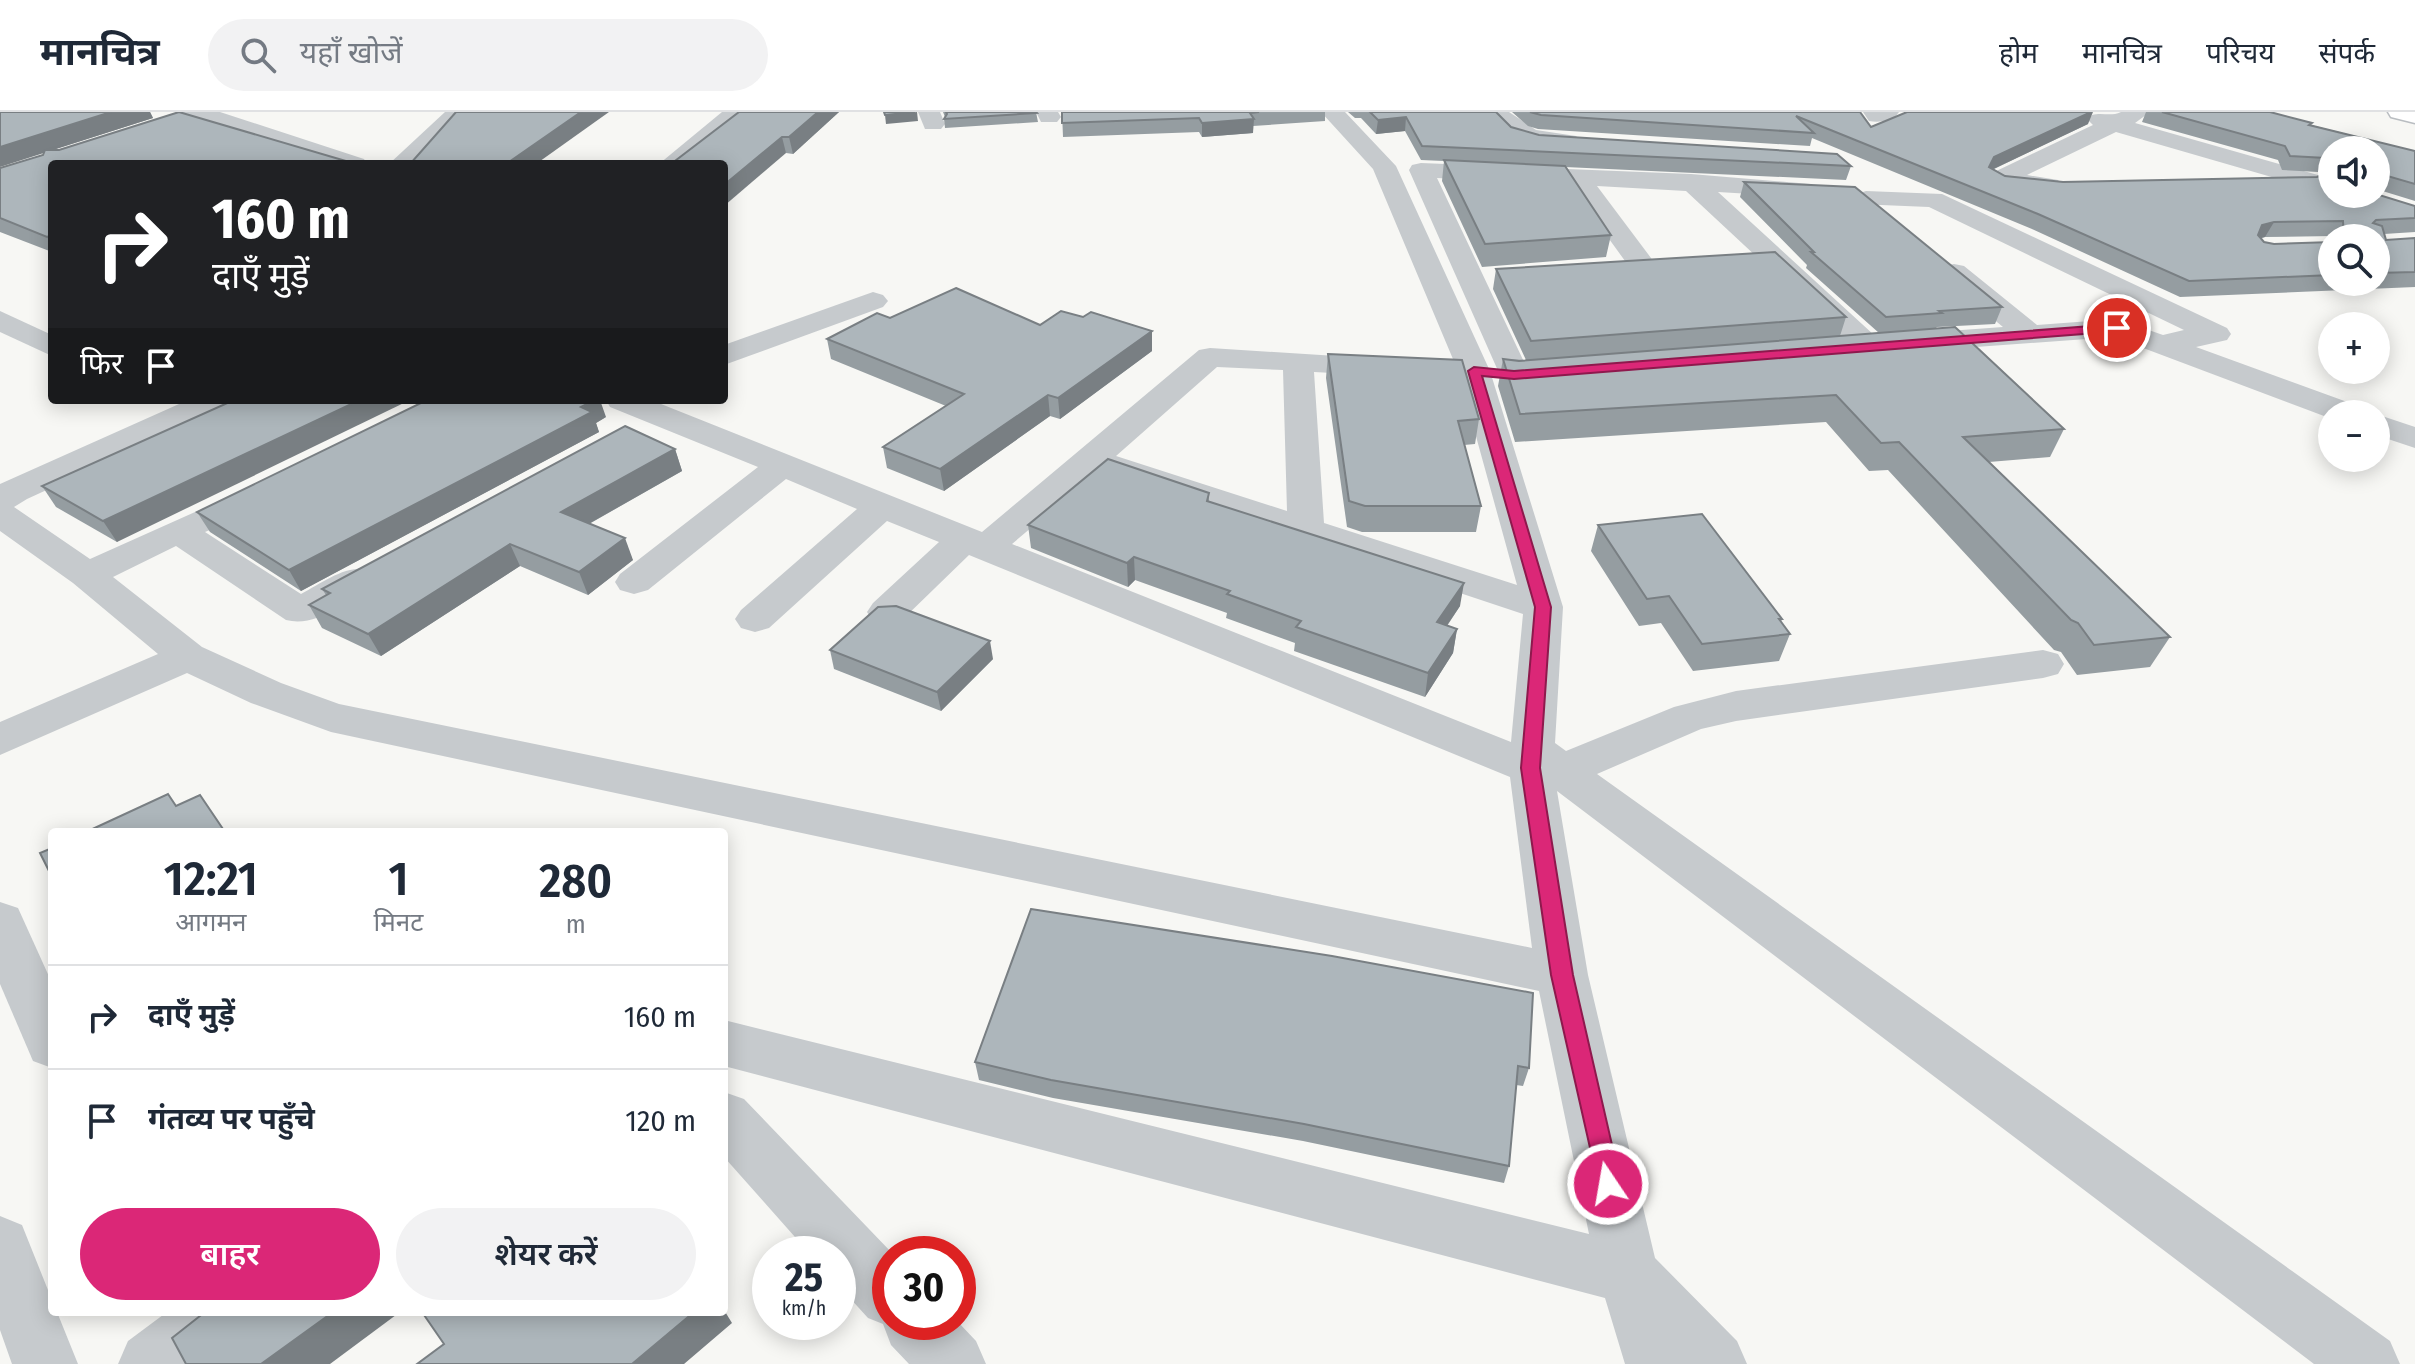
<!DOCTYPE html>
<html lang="hi">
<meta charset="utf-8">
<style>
:root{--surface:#fff;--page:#f2f2f3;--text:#1f2937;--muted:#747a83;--line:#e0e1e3;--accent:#db2777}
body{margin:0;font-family:"Fira Sans Condensed","Noto Sans Devanagari",sans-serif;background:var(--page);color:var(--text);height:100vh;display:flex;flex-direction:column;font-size:30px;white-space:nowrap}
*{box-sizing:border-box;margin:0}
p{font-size:26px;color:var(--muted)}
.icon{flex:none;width:44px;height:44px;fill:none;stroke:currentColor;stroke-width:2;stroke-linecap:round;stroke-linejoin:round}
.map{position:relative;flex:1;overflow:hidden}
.side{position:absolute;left:48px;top:716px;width:680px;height:488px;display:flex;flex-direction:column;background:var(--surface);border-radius:8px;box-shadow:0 4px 20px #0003}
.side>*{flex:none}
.banner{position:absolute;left:48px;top:48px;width:680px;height:244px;border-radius:8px;box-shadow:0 4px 20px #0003;background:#202124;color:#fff;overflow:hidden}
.fabs{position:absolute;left:2318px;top:24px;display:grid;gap:16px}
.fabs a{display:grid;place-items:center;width:72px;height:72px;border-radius:50%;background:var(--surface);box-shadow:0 4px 20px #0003;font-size:40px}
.speed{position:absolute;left:752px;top:1124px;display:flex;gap:16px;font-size:40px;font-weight:700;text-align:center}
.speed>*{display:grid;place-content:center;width:104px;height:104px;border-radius:50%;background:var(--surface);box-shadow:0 4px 20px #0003;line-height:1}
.speed small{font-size:20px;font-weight:400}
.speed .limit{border:12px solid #d22;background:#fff;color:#111}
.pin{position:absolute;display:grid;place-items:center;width:68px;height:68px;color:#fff;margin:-34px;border:4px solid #fff;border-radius:50%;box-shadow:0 2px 8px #0007}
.me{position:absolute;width:88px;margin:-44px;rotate:348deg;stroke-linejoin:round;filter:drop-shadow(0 0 6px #0008)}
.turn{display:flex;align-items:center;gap:28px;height:168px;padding:0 32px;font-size:36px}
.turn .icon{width:104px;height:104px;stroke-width:2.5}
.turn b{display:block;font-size:56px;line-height:68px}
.then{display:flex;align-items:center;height:76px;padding:0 32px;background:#0003;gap:16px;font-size:30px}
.eta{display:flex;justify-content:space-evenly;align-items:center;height:136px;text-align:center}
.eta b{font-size:48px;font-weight:600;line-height:56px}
.action{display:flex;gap:16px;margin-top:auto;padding:16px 32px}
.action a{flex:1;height:92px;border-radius:48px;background:var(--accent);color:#fff;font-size:32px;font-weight:600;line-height:92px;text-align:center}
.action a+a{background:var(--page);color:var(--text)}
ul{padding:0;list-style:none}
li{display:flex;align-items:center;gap:24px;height:104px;padding:0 32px;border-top:2px solid var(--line)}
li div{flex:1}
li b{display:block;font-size:30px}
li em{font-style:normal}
header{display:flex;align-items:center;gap:48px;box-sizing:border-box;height:112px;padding:0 40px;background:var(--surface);border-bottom:2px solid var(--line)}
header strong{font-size:38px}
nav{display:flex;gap:44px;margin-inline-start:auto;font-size:28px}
.search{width:560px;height:72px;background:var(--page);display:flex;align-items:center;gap:20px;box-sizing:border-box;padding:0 28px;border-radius:44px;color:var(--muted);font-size:30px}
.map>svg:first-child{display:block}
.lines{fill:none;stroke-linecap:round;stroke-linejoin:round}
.major-casing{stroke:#b9bdc1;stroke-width:3}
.minor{fill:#c6cacd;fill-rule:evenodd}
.major{fill:#fff;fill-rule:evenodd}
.wall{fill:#959da1;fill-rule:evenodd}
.shaded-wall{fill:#797f83}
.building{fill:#adb6bb;stroke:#797f83;stroke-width:2}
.route{fill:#db2777;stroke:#8e194d;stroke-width:2}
</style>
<header>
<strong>मानचित्र</strong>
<div class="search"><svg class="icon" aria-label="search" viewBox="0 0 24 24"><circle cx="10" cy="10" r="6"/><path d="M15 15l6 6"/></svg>यहाँ खोजें</div>
<nav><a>होम</a><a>मानचित्र</a><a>परिचय</a><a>संपर्क</a></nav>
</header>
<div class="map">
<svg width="2415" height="1252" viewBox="0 0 2415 1252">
<rect width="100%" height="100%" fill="#f7f7f4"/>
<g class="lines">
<g class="major-casing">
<polygon id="major" points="2388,0 2415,0 2415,11 2391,5"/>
</g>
<g class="minor">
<polygon points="180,0 220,0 364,47 367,52 331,52 200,9 134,29 126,27 122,22 126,17"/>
<polygon points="445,0 469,0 415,52 389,52"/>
<polygon points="722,0 747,0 686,52 659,52"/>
<polygon points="918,0 940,0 945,12 941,17 925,17"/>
<polygon points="1036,0 1058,0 1061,5 1057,10 1041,10"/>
<path d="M1321 0H1345L1396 54 1490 259 1563 495 1555 631 1566 639 1674 595 1736 579 2043 538 2058 542 2064 552 2058 562 2043 566 1736 609 1701 617 1597 662 2390 1229 2400 1252H2314L1557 679 1588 863 1655 1146 1737 1229 1747 1252H1625L1605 1186 724 954V908L1589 1122 1539 879 331 620 251 591 187 561 0 643V610L158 542 73 471 0 419V372L188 288H226L223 297 27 387 14 395 90 447 204 396 217 399 222 407 217 415 205 420 301 482C324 470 347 451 374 458L379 466 374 474C347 489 317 516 286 508L176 434 113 465 202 535 281 571 339 592 1532 836 1510 665 969 443 901 509 887 512 873 509 867 500 873 491 939 430 887 409 769 516 755 520 741 516 735 507 741 498 857 397 786 367 648 478 634 482 620 478 615 470 620 462 758 355 610 295 606 288H651L982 420 1199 238 1210 236 1399 248 1404 255 1399 262 1388 264 1314 260 1324 411 1517 473 1458 259 1373 57ZM1217 255 1283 258 1287 399 1116 344ZM1097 360 1523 502 1511 630 1012 432Z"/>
<path d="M1484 0H1509L1536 18 1576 24 1580 29 1576 34C1544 42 1503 27 1484 0Z"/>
<path d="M1863 0H1899C1893 9 1879 11 1869 9Z"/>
<path d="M2121 0H2150L2135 11 2332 67V82H2334L2323 80 2116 20 2027 63 2058 68 2062 73 2058 78C2038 83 2010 77 1990 72L1986 67 1990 62 2093 13 2088 8 2092 3C2103 0 2110 5 2121 0Z"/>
<path d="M1421 51 1691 62 1811 72 1815 77 1811 82 1802 85 1718 80 1886 234 1882 241 1871 243 1860 241 1686 79 1597 74 1657 154 1653 160 1643 162 1633 160 1570 73 1437 66 1525 252 1555 250 1566 252 1571 259 1566 266C1547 271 1522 275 1503 270L1409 58 1412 53Z"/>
<polygon points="1866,79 1942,82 2227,216 2231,222 2227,228 2196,235 2361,295 2366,302 2332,302 2332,307 2114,225 1907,240 1896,238 1892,231 1896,224 1907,222 2003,215 1944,166 1940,160 1944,154 1954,152 1964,154 2037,213 2117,207 2163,223 2184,218 1929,95 1857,92 1853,87 1857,82"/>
<polygon points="873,180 883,183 888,189 883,195 724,253 724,233"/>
<polygon points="0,199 52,223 52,244 0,220"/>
<polygon points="2376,302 2415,315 2415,336 2376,323"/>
<polygon points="0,790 18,796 52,871 52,956 33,949 0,872"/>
<polygon points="724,980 744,987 893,1142 890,1142 890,1210 958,1210 976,1229 986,1252 909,1252 891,1233 883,1212 868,1206 838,1173 838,1142 810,1142 724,1045"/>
<polygon points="0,1104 22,1113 52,1188 52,1200 57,1200 78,1252 12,1252 0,1218"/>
<polygon points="167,1200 252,1200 242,1222 204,1252 118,1252 128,1229"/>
</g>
<use href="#major" class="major"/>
</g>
<g class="wall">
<polygon points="0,0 150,0 153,6 52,38 52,140 0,120 0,56 43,43 44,41"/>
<polygon points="739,0 839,0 793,42 786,41"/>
<polygon points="943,0 1036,0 1038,10 945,16 944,7 945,5"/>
<polygon points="1062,0 1325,0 1325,9 1253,14 1253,21 1202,25 1199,20 1063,25"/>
<polygon points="1348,0 1496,0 1511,15 1539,23 1851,54 1846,68 1565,55 1611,123 1606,145 1482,155 1442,69 1444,49 1421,48 1405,19 1376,22 1361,6 1355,6"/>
<path d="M1512 0H1860L1871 15 2088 12 1994 57 2005 64 2063 70 2317 65 2321 63 2318 60 2282 58 2278 48 2142 10 2146 0H2270L2312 11 2311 13 2415 39V89L2376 77V38H2332V82L2415 94V120L2384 122 2386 128 2415 126V175L2180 185 2032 117 1812 26 1810 34 1538 17 1528 14ZM2334 124V126H2376V170H2332V130L2274 132 2264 130 2261 126 2265 125Z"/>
<polygon points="1744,70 2002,195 1995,212 1937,215 1936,216 2064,317 2050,345 1989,350 2170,525 2150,555 2077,563 2061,540 2054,538 1888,358 1869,359 1826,310 1515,330 1498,274 1503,247 1526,248 1493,177 1496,157 1846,205 1840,224 1879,221 1806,156 1807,153 1740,85"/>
<polygon points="890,206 1040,213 1152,239 1060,307 1050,304 944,379 887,356 883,335 946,294 831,247 827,227"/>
<polygon points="1328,242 1479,307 1475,332 1464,333 1481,394 1476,420 1362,420 1347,415 1326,266"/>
<polygon points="234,288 117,430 56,395 42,374"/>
<polygon points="606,305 596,311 599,320 301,479 210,420 197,400"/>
<polygon points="675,337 682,359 589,412 633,448 588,483 520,454 381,544 322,516 309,493 326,483 322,477"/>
<polygon points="1209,381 1209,390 1460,494 1447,514 1457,517 1453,541 1425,585 1294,539 1295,531 1226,506 1227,501 1135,468 1128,475 1031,436 1028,413"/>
<polygon points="1598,413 1782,507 1781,510 1790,522 1779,549 1693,559 1661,511 1639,514 1591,439"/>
<polygon points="830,538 993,547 941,599 834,557"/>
<polygon points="1031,797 1529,956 1523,974 1516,973 1509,1054 1504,1071 1303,1029 1053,986 979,968 975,950"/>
</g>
<g class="shaded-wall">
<polygon points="111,0 150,0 153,6 0,55 0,35"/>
<polygon points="581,0 609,0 536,52 506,52"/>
<polygon points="818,0 839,0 793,42 789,25"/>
<polygon points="917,0 918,9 886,12 885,3"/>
<polygon points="2089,0 2093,0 2088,12 1989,59 1989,55 1994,45"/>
<polygon points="1406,5 1405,19 1376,22 1378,8"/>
<polygon points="1254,7 1253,21 1202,25 1202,11"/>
<polygon points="782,25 786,41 724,94 724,73"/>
<polygon points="2274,110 2265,125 2254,128 2262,113"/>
<polygon points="52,123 52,133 47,125"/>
<polygon points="1152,219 1152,239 1060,307 1058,286"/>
<polygon points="1048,283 1050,304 944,379 940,357"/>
<polygon points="360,288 410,288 117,430 103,409"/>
<polygon points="595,288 600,288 606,305 596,311 599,320 301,479 289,458"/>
<polygon points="675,337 682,359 569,423 561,400"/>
<polygon points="625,426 633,448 588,483 579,460"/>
<polygon points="510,432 520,454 381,544 368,522"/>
<polygon points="1134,445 1135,468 1128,475 1127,451"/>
<polygon points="1464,471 1460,494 1433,534 1437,510"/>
<polygon points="1457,517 1453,541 1425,585 1428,561"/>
<polygon points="990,529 993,547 941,599 937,580"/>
<polygon points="724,1198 732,1211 684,1252 632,1252 694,1200 724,1200"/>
<polygon points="333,1200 400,1200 330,1252 261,1252"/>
</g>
<g class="building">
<polygon points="0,0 111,0 0,35"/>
<polygon points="179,0 356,52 52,52 52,123 47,125 0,106 0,56 43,43 45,38 59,38"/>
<polygon points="456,0 581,0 506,52 410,52"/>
<polygon points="739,0 818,0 789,25 782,25 724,73 724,52 671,52"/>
<polygon points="884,0 915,0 885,3"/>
<polygon points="946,0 1036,0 1037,1 944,7 947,2"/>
<polygon points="1062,0 1259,0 1250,1 1254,7 1202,11 1199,6 1062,11"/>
<polygon points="1370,0 1496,0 1511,15 1539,23 1837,42 1851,54 1422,34 1406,5 1378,8"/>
<polygon points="1530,0 1860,0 1871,15 1907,0 2091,0 1994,45 1989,55 2005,64 2063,70 2317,65 2329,60 2332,55 2332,82 2376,82 2415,94 2415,106 2376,108 2373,111 2382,114 2386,128 2415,126 2415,160 2376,161 2376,126 2344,126 2343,109 2274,110 2262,113 2258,123 2264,130 2274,132 2332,130 2332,163 2189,169 2038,102 1796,4 1814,21 1541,3"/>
<polygon points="2162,0 2270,0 2312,11 2309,13 2415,39 2415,72 2384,63 2376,63 2376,38 2332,38 2332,52 2326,46 2290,44 2285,34"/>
<polygon points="1444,48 1565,54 1611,123 1485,132"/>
<polygon points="1744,70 1855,75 2002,195 1939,199 1942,201 1886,205 1811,140 1814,140"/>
<polygon points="1775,140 1846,205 1531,229 1496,157"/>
<polygon points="956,176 1040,213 1061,199 1083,205 1091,200 1152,219 1058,286 1048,283 940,357 883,335 964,282 827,227 877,201 890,206"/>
<polygon points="1955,215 2064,317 1963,325 2170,525 2094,533 2078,511 2071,508 1899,330 1881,331 1836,283 1520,302 1503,247 1519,249"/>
<polygon points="1328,242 1462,248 1479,307 1458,309 1481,394 1365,394 1349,389"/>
<polygon points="234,288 360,288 103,409 42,374"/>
<polygon points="427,288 595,288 581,295 592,300 289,458 197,400"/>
<polygon points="625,314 675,337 561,400 625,426 579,460 510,432 368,522 309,493 330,481 322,477"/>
<polygon points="1108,347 1209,381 1207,389 1464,471 1437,510 1457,517 1428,561 1296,515 1301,509 1227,482 1230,479 1134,445 1127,451 1028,413"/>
<polygon points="1702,402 1782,507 1779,507 1790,522 1702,532 1669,484 1647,487 1598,413"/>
<polygon points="896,494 990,529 937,580 830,538 878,495"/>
<polygon points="168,682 176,694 200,683 225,720 86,720"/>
<polygon points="52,736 52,765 40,741"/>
<polygon points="1031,797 1332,844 1533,881 1529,956 1518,954 1509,1054 1304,1012 1051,968 975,950"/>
<polygon points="205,1200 333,1200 261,1252 186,1252 172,1226"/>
<polygon points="422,1200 694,1200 632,1252 417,1252 444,1232"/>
</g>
<polygon class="route" points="2117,212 2122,214 2122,219 1514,267 1482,264 1551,495 1540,656 1573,863 1621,1072 1617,1080 1608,1084 1600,1080 1551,863 1521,656 1535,495 1468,259 1474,255 1514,259"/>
</svg>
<div class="fabs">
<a><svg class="icon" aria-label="sound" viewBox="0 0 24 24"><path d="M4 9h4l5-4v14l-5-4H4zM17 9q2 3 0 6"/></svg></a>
<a><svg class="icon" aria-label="search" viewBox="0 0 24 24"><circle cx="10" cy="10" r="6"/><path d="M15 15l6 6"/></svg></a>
<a>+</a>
<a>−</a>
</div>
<div class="speed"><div>25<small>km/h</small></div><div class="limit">30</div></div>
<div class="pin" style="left:2117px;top:216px;background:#d93025"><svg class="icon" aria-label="arrive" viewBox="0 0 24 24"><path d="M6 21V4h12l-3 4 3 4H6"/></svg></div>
<svg class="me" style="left:1608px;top:1072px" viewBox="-20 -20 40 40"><circle r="17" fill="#db2777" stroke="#fff" stroke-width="3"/><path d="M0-11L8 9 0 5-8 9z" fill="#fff"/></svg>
<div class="banner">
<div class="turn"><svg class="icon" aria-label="right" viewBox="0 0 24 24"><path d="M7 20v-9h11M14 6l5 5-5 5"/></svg><div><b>160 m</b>दाएँ मुड़ें</div></div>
<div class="then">फिर<svg class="icon" aria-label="arrive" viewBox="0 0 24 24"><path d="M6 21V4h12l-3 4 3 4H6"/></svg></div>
</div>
<section class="side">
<div class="eta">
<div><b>12:21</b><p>आगमन</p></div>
<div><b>1</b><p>मिनट</p></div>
<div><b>280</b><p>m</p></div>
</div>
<ul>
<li><svg class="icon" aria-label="right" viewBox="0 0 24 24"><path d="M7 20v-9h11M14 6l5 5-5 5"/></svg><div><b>दाएँ मुड़ें</b></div><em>160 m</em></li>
<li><svg class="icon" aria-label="arrive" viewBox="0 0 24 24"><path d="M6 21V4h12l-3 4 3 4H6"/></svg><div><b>गंतव्य पर पहुँचे</b></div><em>120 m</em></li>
</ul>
<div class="action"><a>बाहर</a><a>शेयर करें</a></div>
</section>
</div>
